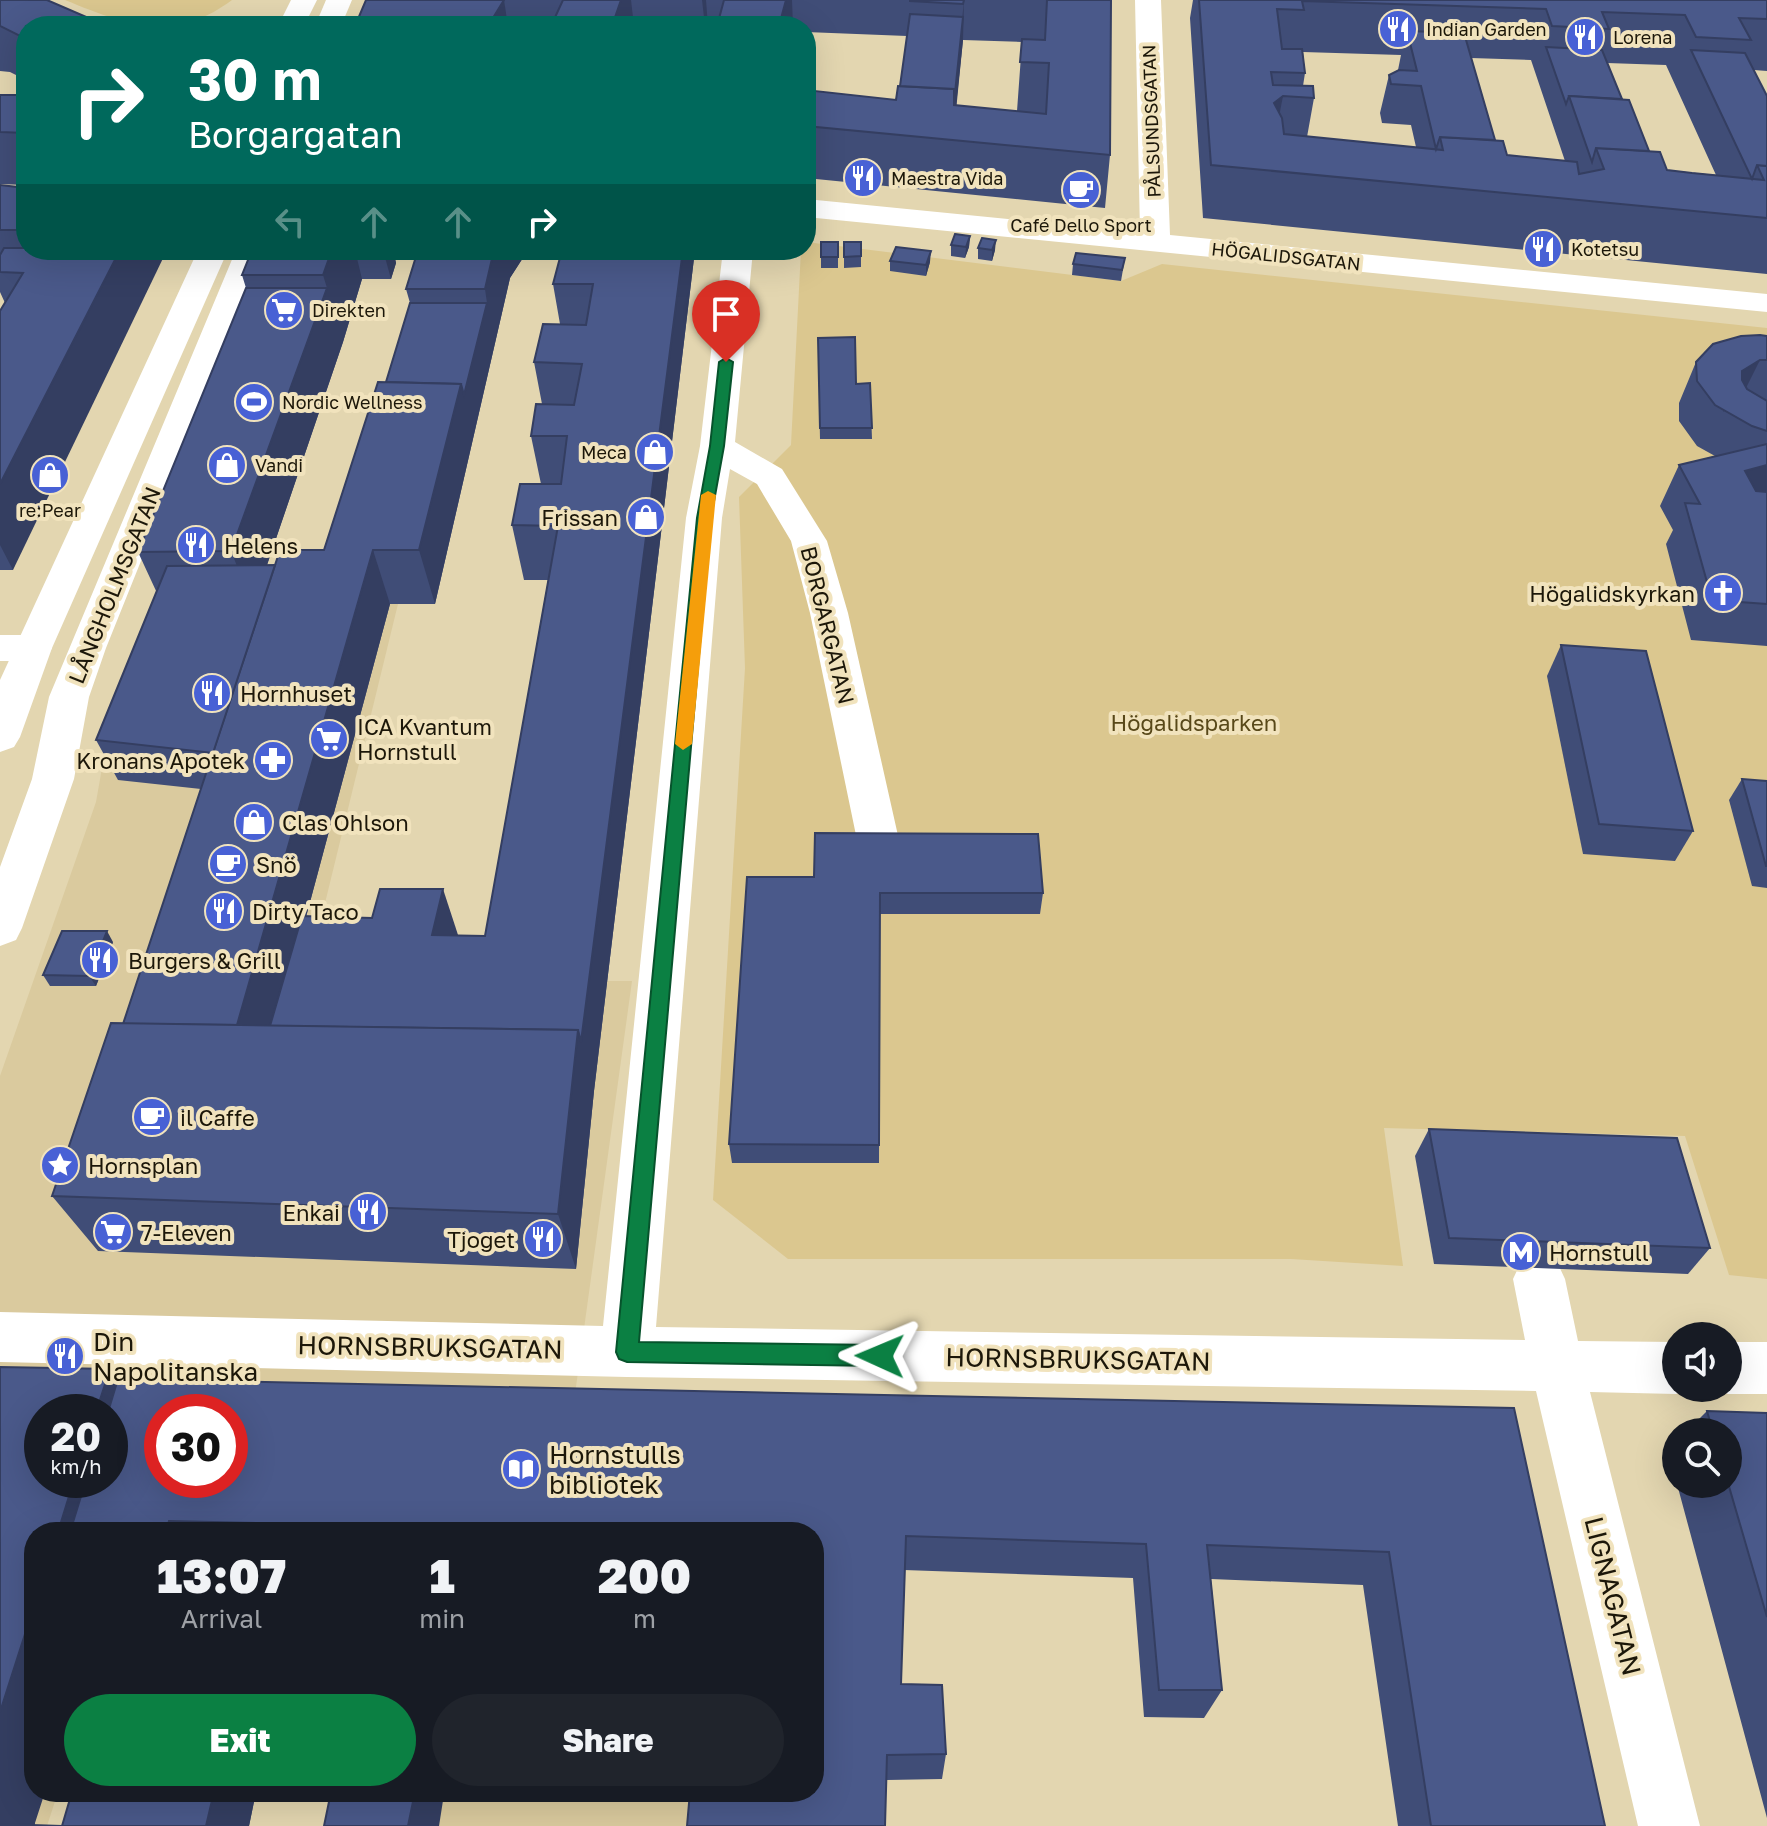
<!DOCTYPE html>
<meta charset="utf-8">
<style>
:root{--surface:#171b24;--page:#20242c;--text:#f1f3f6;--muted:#9ea1a6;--accent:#0b8043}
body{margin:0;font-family:"Golos Text",sans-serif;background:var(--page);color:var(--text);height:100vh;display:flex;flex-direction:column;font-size:30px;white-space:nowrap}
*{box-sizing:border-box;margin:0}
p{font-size:26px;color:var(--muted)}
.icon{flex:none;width:44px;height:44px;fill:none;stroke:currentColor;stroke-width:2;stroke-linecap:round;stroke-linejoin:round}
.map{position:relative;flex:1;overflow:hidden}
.panel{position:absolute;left:24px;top:1522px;width:800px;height:280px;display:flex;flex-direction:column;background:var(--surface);border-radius:32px;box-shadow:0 8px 32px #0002}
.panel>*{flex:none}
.guide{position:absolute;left:16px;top:16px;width:800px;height:244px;border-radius:32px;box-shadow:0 8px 32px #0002;background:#00695c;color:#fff;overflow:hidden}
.controls{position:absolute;left:1662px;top:1322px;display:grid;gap:16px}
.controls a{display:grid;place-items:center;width:80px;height:80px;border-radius:50%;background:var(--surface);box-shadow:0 8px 32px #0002;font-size:40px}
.speed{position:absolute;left:24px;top:1394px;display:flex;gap:16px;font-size:40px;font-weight:700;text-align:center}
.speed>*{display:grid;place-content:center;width:104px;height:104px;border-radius:50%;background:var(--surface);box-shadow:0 8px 32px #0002;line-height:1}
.speed small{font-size:20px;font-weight:400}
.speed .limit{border:12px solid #d22;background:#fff;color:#111}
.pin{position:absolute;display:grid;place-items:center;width:68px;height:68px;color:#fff;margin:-82px -34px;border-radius:50% 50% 50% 0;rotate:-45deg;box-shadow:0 0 8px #0007}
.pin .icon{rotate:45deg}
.me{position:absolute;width:88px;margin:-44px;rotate:271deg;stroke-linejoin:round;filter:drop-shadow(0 0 6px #0008)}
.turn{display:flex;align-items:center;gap:28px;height:168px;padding:0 40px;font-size:36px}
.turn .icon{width:104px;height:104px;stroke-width:2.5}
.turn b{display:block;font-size:56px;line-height:68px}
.lanes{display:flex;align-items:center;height:76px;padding:0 40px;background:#0003;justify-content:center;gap:40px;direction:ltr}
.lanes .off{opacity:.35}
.eta{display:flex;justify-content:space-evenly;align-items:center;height:136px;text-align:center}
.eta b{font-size:48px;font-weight:800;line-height:56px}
.primary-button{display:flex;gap:16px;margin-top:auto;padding:16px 40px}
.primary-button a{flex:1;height:92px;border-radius:48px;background:var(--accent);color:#fff;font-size:32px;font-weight:800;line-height:92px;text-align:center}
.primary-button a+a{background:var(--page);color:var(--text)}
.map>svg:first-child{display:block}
.built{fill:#daca9e;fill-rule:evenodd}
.green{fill:#dbc78f}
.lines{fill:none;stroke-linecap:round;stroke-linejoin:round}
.minor{fill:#fff;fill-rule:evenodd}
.major{fill:#fff;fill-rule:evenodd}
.wall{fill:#404d77;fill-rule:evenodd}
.shaded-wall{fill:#343e61}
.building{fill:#4a598a;stroke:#343e61;stroke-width:2;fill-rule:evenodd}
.route{fill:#0b8043;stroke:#07532c;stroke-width:2}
.slow{fill:#f59e0b}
.labels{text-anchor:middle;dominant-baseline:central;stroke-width:8;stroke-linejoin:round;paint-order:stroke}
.far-poi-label{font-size:18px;fill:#1c1709;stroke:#f1e3bd;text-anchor:start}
.far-street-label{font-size:18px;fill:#1c1709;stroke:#f1e3bd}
.poi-label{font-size:22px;fill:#1c1709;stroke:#f1e3bd;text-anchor:start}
.street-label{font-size:22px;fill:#1c1709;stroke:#f1e3bd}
.park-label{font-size:22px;fill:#584819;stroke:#f1e3bd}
.near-poi-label{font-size:26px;fill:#1c1709;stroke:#f1e3bd;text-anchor:start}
.near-street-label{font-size:26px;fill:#1c1709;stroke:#f1e3bd}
</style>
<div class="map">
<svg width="1767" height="1826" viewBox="0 0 1767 1826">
<rect width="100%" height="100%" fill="#e3d6b0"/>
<path class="built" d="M153 604H398L306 981H632L575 1394 836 1398 818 1826H350L357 1792H814V1532H34V1792H58L47 1826H0V1076L96 802 113 706ZM42 1412H110V1480H42ZM162 1412H230V1480H162Z"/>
<g class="green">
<path d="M65 0H232C173 44 126 25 65 0Z"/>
<polygon points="806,242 1121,281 1162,264 1767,328 1767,1279 1729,1275 1685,1136 1384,1128 1403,1266 1291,1259 788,1259 713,1200 745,668 739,497 791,445 801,250 806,250"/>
</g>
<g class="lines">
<g class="minor">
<polygon points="1135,0 1161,0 1170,235 1767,294 1767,312 806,217 806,199 1140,232"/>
<polygon points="723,250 753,250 735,442 782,469 827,541 848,613 899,840 893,851 878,856 863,851 857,840 810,613 791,541 757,484 730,469 722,518 656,1327 1525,1340 1513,1279 1521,1262 1539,1255 1557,1262 1565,1279 1578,1341 1676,1342 1676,1388 1690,1388 1676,1394 1590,1392 1700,1826 1638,1826 1536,1391 627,1377 0,1362 0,1312 603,1326 686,518 700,446"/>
<polygon points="0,635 33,635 47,639 52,648 47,657 33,661 0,661"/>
<polygon points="1728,1342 1767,1342 1767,1394 1728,1394 1714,1388 1728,1388"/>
</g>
<g class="major">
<polygon points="291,0 317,0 304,26 278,26"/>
<polygon points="326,0 352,0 341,26 315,26"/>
<polygon points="198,250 228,250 52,648 20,737 14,747 0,752 0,680"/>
<polygon points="236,250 266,250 106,648 89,697 74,779 22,928 16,940 0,946 0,867 32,779 49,697"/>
</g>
</g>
<g class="wall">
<polygon points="0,0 26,26 26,80 10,72 0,71"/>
<path d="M366 0H1111L1110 155 1105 208 806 178V90L896 100 900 86 907 36 806 32V26H551L552 24 508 22V26H355ZM963 40 1022 42 1017 111 956 106Z"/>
<path d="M1193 0H1767V71L1754 70 1767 96V274L1203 218 1190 18ZM1303 52 1401 55 1398 70 1389 75 1380 113 1382 123 1411 125 1416 147 1307 137 1314 98 1303 86 1305 73ZM1471 58 1531 60 1565 161 1507 155 1495 140ZM1607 63 1666 65 1716 175 1667 170 1649 151 1622 99Z"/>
<polygon points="0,95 26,95 26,185 0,184"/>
<polygon points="0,185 26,188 26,250 13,570 0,570 0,311 5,303 0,292"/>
<polygon points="970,236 969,247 965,258 951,256 951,245"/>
<rect x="821" y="242" width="17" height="26"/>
<polygon points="844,242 861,242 861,267 844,268"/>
<polygon points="978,248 995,250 992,261 978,259"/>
<polygon points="252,250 393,250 396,263 391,279 362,279 343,342 267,565 275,565 324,550 386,382 410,303 406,289 418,250 528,250 510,278 435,604 390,604 306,917 459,936 485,936 548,580 524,580 512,525 541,484 531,436 542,404 534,362 560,324 553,284 562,250 695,250 594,1091 576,1269 98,1251 52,1196 123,1024 201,789 118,780 96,740 157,593 138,552 246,288 242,275"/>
<polygon points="1125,258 1121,281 1072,275 1073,264"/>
<polygon points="890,261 930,262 926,276 890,271"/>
<polygon points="1767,336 1767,646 1691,640 1666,544 1673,530 1660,506 1679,465 1715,456 1697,446 1679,421 1679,403 1696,362"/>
<polygon points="818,338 856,384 870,383 872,439 820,439"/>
<polygon points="1561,645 1693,831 1675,861 1583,854 1547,676"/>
<polygon points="1742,779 1767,781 1767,888 1752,886 1729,800"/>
<polygon points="747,877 1043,893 1040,914 880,914 879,1163 732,1163 729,1144"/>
<polygon points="113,942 96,986 50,986 43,975"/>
<polygon points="1429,1129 1710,1248 1688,1274 1434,1264 1415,1156"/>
<polygon points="0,1367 118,1379 1514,1408 1605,1826 1398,1826 1363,1585 1211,1579 1222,1690 1204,1718 1144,1717 1133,1578 904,1570 901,1684 946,1754 942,1779 887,1780 814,1532 34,1532 35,1825 62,1826 256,1792 249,1826 0,1826"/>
<polygon points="1707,1411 1767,1413 1767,1818 1677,1484 1728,1484 1728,1432 1686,1432"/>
<polygon points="1676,1442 1676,1482 1667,1450"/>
</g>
<g class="shaded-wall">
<polygon points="504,0 508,26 488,26"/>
<polygon points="621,0 631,0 634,26 612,26"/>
<polygon points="702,0 706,0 708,26 705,26"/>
<polygon points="786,0 792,0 793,26 779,26"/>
<polygon points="964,0 963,40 953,141 954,103"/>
<polygon points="1283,96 1273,148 1274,103"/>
<polygon points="970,236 969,247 965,258 966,247"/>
<polygon points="996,240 995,250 992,261 992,250"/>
<polygon points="120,250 167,250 13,570 0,545 0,484"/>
<polygon points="332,250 355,250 362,279 343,342 253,606 231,551 327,288 323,275"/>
<polygon points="383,250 393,250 396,263 391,279"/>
<polygon points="494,250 528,250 510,278 435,604 419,550 461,384 487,303 485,289"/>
<polygon points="683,250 695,250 594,1091 576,1269 558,1214 578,1030"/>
<polygon points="931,251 930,262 926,276 926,265"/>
<polygon points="1760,360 1740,400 1723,412 1742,371"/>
<polygon points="1767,465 1767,500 1725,512 1745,471"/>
<polygon points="373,550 390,604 274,1036 234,1036"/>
<polygon points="443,889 460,941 432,935"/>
<polygon points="107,931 113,942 96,986 89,976"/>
<polygon points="110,1369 155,1418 121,1532 58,1532 74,1480 110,1480 110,1412 96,1412"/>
<polygon points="169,1521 180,1532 166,1532"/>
<polygon points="34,1606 34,1792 45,1792 34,1826 0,1826 0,1712"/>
<polygon points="214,1792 256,1792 249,1826 206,1826"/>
<polygon points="415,1792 443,1792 444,1794 439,1826 408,1826"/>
</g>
<g class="building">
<polygon points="0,0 47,0 107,26 26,26 26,39 0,26"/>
<polygon points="366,0 504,0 488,26 419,24 418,26 355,26"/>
<polygon points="563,0 621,0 612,26 551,26"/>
<polygon points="724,0 786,0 779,26 717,26"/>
<polygon points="910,0 964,0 963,4 910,1"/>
<polygon points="1047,0 1111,0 1110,155 806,126 806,90 896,100 898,86 954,89 954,105 1046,114 1049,63 1020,62 1022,39 1045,40"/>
<polygon points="1199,0 1767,0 1767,19 1739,18 1751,40 1696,37 1685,15 1602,12 1609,29 1552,26 1546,9 1302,1 1304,10 1277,9 1282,49 1302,49 1305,73 1271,72 1273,85 1313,86 1314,98 1283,96 1274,103 1282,118 1284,134 1443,150 1440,137 1503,141 1507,155 1577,162 1579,174 1604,169 1596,148 1660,152 1667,170 1692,173 1764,180 1757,165 1767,166 1767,218 1211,165"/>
<polygon points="910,14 963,17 954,102 954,89 900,86"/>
<polygon points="1407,31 1464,33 1495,140 1440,137 1436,149 1421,86 1391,84 1389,75 1399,70 1417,71"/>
<polygon points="1546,47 1602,50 1622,99 1569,96 1566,104"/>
<polygon points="1691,50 1745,53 1767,96 1767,166 1757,165 1752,179"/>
<polygon points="0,95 26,95 26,133 0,132"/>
<polygon points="1569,96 1629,100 1649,151 1596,148 1592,162"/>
<polygon points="0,185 26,188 26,230 0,230"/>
<polygon points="955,234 970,236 966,247 951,245"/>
<polygon points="982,238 996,240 992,250 978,248"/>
<rect x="821" y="242" width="17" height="15"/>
<polygon points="844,242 861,242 861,256 844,257"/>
<polygon points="896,247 931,251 926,265 890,261"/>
<polygon points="4,248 26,248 26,250 120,250 0,484 0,311 23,273 0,272 0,255"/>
<polygon points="252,250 332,250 323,275 242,275"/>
<polygon points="418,250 494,250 485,289 406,289"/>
<polygon points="562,250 683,250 581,1042 578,1030 270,1026 302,916 372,918 380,889 443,889 432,935 485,936 558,526 512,525 520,484 561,484 567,436 531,436 536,404 574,405 582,364 534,362 543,324 586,325 593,284 553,284"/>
<polygon points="1076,253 1125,258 1122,270 1073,264"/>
<polygon points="246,288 327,288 231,551 138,552"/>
<polygon points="410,303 487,303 464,395 461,384 386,382"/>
<polygon points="1760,335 1767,336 1767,360 1760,360 1742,371 1742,380 1747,389 1767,401 1767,431 1752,426 1715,405 1697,381 1696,362 1713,344 1741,336"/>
<polygon points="855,337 856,384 870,383 872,428 820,428 818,338"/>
<polygon points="378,382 461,384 419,550 373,550 237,1025 123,1024 280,550 324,550"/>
<polygon points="1767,444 1767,465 1745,471 1756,491 1767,492 1767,604 1712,600 1685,503 1700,504 1679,465"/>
<polygon points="275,565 213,753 96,740 167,566"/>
<polygon points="1561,645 1646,651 1693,831 1599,824"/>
<polygon points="1742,779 1767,781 1767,866 1766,866"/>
<polygon points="815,833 1038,834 1043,893 880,893 879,1145 729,1144 747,877 814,877"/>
<polygon points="62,931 107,931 89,976 43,975"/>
<polygon points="111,1023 578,1030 558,1214 52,1196"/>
<polygon points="1429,1129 1677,1138 1710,1248 1449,1238"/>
<polygon points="0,1367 110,1369 96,1412 42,1412 42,1480 74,1480 58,1532 34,1532 34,1606 0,1712"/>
<path d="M118 1379 1514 1408 1605 1826H1431L1389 1552 1207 1545 1222 1690H1159L1146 1544 906 1536 901 1684 942 1685 946 1754 887 1755 885 1826H687L690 1792H814V1532H658L169 1521 166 1532H70L86 1480H110V1412H108ZM162 1412H230V1480H162Z"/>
<polygon points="1707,1411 1767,1413 1767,1617 1728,1483 1728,1432 1713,1432"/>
<polygon points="72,1792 214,1792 206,1826 0,1826 0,1824 62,1826"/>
<polygon points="331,1792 415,1792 408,1826 324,1826"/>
</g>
<polygon class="route" points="726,358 733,362 724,446 711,518 639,1342 880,1345 888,1348 891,1356 888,1363 880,1366 627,1362 619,1359 616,1352 697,518 710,446 719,362"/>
<polygon class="slow" points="708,491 716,495 692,744 683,750 675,744 701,495"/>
<defs>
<g id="restaurant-disc" transform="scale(2)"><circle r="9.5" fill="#4861d5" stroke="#f1e3bd"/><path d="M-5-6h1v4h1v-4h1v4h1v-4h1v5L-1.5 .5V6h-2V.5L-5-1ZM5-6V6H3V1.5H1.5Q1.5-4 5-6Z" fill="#fff"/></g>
<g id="cafe-disc" transform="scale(2)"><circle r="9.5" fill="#4861d5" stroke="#f1e3bd"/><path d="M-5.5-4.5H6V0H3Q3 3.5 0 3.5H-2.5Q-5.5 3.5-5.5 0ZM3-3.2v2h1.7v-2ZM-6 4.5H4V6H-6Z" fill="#fff"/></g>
<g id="supermarket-disc" transform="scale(2)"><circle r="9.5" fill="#4861d5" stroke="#f1e3bd"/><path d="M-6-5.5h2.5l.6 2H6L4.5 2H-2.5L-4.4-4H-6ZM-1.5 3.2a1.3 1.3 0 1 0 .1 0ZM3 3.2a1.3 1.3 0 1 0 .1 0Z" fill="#fff"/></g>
<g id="stadium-disc" transform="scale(2)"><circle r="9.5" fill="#4861d5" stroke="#f1e3bd"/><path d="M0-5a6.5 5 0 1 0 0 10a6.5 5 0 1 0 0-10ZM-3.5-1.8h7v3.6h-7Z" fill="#fff"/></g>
<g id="shop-disc" transform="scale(2)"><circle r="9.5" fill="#4861d5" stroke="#f1e3bd"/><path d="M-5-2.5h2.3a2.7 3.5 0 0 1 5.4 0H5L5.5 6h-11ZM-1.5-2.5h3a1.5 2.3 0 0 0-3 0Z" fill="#fff"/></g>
<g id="church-disc" transform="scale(2)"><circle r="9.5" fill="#4861d5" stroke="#f1e3bd"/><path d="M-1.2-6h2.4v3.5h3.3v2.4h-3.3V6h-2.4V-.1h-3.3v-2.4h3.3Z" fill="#fff"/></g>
<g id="pharmacy-disc" transform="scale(2)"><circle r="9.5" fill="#4861d5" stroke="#f1e3bd"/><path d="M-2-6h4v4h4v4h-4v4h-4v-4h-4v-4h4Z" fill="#fff"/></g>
<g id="sight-disc" transform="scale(2)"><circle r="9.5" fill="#4861d5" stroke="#f1e3bd"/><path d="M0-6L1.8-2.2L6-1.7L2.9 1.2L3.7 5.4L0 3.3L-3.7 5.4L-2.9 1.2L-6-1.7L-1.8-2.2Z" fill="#fff"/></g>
<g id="metro-disc" transform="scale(2)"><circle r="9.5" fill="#4861d5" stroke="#f1e3bd"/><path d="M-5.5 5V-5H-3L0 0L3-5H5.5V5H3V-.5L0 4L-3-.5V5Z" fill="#fff"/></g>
<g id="library-disc" transform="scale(2)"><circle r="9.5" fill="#4861d5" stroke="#f1e3bd"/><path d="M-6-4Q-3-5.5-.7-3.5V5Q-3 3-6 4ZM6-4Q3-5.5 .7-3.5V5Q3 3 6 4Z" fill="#fff"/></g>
</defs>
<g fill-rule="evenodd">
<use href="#restaurant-disc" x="1398" y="29"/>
<use href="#restaurant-disc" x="1585" y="37"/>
<use href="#restaurant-disc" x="863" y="178"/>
<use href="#cafe-disc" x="1081" y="190"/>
<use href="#restaurant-disc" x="1543" y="249"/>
<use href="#supermarket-disc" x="284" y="310"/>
<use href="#stadium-disc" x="254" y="402"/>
<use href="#shop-disc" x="655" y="452"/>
<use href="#shop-disc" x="227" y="465"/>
<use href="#shop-disc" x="50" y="475"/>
<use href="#shop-disc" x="646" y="517"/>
<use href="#restaurant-disc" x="196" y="545"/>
<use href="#church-disc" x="1723" y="593"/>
<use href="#restaurant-disc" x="212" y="693"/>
<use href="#supermarket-disc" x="329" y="739"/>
<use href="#pharmacy-disc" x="273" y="760"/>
<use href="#shop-disc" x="254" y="822"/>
<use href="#cafe-disc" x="228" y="864"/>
<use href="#restaurant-disc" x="224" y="911"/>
<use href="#restaurant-disc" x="100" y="960"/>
<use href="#cafe-disc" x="152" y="1117"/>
<use href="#sight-disc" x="60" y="1165"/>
<use href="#restaurant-disc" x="368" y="1212"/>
<use href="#supermarket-disc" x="113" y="1232"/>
<use href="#restaurant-disc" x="543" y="1239"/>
<use href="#metro-disc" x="1521" y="1252"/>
<use href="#restaurant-disc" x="65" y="1356"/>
<use href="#library-disc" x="521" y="1469"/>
</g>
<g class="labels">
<g class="far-poi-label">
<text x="1426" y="29">Indian Garden</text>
<text x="1613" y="37">Lorena</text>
<text x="891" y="178">Maestra Vida</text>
<text x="1081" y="225" text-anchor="middle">Café Dello Sport</text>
<text x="1571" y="249">Kotetsu</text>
<text x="312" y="310">Direkten</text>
<text x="282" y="402">Nordic Wellness</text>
<text x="627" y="452" text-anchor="end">Meca</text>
<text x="255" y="465">Vandi</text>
<text x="50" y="510" text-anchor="middle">re:Pear</text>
</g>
<g class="far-street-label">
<text transform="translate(1151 121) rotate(-92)">PÅLSUNDSGATAN</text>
<text transform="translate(1286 256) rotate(6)">HÖGALIDSGATAN</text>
</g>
<g class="poi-label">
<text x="618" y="517" text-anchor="end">Frissan</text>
<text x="224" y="545">Helens</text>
<text x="1695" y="593" text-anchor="end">Högalidskyrkan</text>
<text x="240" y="693">Hornhuset</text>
<text x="357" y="726">ICA Kvantum<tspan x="357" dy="25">Hornstull</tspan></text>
<text x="245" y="760" text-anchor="end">Kronans Apotek</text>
<text x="282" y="822">Clas Ohlson</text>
<text x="256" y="864">Snö</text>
<text x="252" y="911">Dirty Taco</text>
<text x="128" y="960">Burgers &amp; Grill</text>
<text x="180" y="1117">il Caffe</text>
<text x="88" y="1165">Hornsplan</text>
<text x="340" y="1212" text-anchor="end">Enkai</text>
<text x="141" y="1232">7-Eleven</text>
<text x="515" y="1239" text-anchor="end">Tjoget</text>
<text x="1549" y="1252">Hornstull</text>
</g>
<g class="street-label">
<text transform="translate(114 585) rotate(-68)">LÅNGHOLMSGATAN</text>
<text transform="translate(828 625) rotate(76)">BORGARGATAN</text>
</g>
<g class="park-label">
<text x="1194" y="722">Högalidsparken</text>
</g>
<g class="near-poi-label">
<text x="93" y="1341">Din<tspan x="93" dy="30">Napolitanska</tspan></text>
<text x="549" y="1454">Hornstulls<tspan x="549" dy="30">bibliotek</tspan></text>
</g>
<g class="near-street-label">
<text transform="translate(430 1347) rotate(1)">HORNSBRUKSGATAN</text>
<text transform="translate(1078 1359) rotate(1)">HORNSBRUKSGATAN</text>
<text transform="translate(1613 1596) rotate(76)">LIGNAGATAN</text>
</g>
</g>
</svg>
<div class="controls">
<a><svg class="icon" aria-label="sound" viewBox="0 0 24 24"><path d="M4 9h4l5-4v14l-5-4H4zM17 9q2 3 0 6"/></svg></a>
<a><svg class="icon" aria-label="search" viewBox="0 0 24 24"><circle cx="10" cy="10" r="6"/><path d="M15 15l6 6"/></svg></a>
</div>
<div class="speed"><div>20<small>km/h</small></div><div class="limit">30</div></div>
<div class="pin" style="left:726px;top:362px;background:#d93025"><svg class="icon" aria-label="arrive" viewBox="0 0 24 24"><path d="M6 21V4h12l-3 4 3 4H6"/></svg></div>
<svg class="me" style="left:880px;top:1356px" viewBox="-20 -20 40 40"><path d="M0-17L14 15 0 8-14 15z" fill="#0b8043" stroke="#fff" stroke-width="4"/></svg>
<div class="guide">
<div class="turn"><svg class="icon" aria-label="right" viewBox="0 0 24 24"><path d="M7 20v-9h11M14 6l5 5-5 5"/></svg><div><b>30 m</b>Borgargatan</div></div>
<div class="lanes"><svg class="icon off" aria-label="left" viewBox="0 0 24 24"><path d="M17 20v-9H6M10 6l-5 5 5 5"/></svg><svg class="icon off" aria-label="ahead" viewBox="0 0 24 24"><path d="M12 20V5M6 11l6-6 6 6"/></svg><svg class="icon off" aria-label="ahead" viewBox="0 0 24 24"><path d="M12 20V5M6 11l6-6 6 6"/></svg><svg class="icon" aria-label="right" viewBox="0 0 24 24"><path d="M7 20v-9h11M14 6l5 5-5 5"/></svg></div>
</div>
<section class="panel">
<div class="eta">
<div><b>13:07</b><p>Arrival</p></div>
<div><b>1</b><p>min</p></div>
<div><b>200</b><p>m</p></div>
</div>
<div class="primary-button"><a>Exit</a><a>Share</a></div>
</section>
</div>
